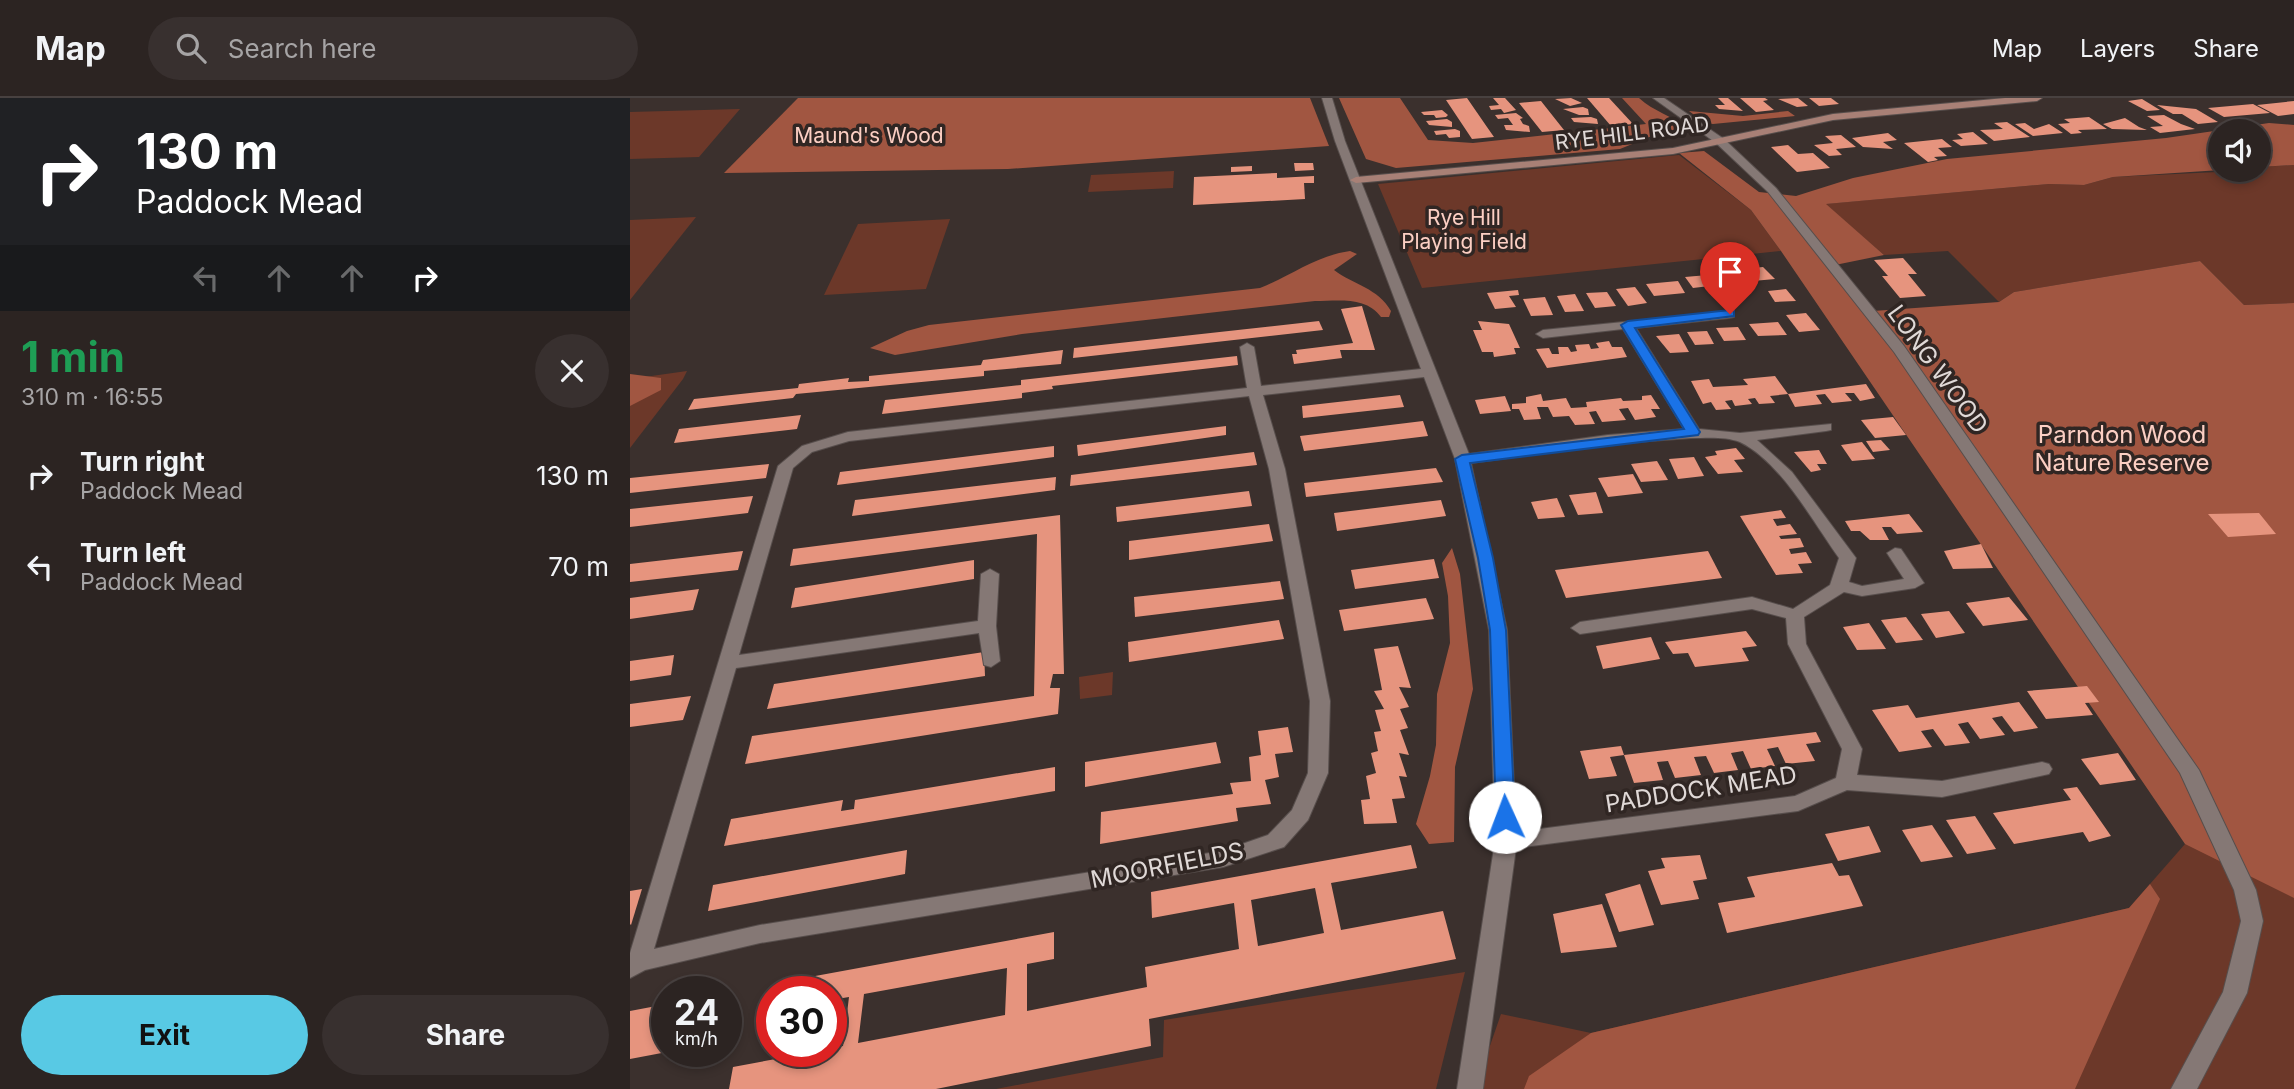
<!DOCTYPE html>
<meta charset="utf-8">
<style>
:root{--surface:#2c2422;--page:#38302f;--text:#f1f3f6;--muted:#a6a4a5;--line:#484140;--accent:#58c9e4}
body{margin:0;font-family:Inter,sans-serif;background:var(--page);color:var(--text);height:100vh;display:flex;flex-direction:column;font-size:26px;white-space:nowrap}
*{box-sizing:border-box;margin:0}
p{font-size:23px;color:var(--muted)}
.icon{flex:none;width:38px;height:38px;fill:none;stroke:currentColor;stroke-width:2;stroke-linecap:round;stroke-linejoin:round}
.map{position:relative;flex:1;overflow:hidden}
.sheet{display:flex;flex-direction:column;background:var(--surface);width:630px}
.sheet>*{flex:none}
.banner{background:#202124;color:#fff;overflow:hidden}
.fabs{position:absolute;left:1578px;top:21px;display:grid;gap:14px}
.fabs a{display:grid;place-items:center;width:63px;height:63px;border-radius:50%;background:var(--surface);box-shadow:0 4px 10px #0003,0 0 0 2px var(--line);font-size:35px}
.speed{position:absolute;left:21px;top:878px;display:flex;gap:14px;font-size:35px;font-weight:700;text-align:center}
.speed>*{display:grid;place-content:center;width:91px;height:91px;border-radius:50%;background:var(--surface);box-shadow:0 4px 10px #0003,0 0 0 2px var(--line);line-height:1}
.speed small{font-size:18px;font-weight:400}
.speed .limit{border:10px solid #d22;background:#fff;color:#111}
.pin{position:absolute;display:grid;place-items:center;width:60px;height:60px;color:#fff;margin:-72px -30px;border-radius:50% 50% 50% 0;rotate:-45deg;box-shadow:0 0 7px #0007}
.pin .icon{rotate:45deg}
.me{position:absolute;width:77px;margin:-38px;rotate:358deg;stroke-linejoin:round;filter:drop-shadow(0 0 5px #0008)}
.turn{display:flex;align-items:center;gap:24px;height:147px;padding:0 21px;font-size:32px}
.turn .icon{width:91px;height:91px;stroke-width:2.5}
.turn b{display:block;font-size:49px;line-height:60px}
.lanes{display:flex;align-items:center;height:66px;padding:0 21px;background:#0003;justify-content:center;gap:35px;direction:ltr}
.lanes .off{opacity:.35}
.round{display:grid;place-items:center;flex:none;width:74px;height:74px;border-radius:37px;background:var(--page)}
.summary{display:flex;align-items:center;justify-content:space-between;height:119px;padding:0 21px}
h1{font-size:42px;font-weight:700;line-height:52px;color:#1e9e55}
.primary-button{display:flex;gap:14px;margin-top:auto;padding:14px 21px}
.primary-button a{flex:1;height:80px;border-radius:42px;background:var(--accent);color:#111;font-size:28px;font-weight:700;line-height:80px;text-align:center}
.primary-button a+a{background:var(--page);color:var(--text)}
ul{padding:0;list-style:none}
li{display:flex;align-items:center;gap:21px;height:91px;padding:0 21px}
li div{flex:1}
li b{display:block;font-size:26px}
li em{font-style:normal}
header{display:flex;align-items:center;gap:42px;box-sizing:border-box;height:98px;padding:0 35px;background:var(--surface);border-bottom:2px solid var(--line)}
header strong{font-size:33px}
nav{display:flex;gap:38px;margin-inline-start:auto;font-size:24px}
.search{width:490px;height:63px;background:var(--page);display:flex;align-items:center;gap:18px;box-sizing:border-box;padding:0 24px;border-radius:38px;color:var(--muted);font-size:26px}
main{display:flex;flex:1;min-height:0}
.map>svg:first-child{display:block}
.green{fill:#6c3829}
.forest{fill:#a15641}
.building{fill:#e6947e;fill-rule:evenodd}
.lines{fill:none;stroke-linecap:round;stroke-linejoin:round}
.street-casing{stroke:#574e4c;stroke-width:2}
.secondary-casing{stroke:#574e4c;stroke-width:2}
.street{fill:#857875;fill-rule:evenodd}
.secondary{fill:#a88076;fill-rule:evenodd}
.route{fill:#1a73e8;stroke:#114b97;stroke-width:2}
.labels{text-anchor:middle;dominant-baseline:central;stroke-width:7;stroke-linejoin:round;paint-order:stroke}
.far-street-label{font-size:21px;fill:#e0d9d7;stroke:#302623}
.far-park-label{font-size:21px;fill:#fccfc3;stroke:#302623}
.street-label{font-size:24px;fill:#e0d9d7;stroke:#302623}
.park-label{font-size:24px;fill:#fccfc3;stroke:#302623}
</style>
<header>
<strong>Map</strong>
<div class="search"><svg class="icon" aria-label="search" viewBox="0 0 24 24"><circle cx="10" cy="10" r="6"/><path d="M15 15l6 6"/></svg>Search here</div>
<nav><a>Map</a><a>Layers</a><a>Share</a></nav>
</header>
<main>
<section class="sheet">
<div class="banner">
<div class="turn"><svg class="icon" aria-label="right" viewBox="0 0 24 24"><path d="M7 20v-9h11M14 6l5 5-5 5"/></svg><div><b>130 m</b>Paddock Mead</div></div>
<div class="lanes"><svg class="icon off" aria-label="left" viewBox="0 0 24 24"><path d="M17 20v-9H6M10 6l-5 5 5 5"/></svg><svg class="icon off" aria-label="ahead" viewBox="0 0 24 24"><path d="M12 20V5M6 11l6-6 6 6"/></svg><svg class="icon off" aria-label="ahead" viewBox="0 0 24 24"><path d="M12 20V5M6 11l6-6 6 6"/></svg><svg class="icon" aria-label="right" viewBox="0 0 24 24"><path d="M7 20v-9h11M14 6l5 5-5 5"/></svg></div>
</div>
<div class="summary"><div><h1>1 min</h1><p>310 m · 16:55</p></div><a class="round"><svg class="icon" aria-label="close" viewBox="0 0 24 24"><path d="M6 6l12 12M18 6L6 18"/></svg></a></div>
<ul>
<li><svg class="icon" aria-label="right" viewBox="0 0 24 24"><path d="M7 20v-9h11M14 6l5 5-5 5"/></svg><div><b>Turn right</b><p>Paddock Mead</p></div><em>130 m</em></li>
<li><svg class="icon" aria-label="left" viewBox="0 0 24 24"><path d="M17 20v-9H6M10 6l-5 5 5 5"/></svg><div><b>Turn left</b><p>Paddock Mead</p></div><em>70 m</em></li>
</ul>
<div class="primary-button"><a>Exit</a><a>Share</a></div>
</section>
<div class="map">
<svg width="1664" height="991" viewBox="0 0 1664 991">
<rect width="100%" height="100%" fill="#3b302d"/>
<g class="green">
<polygon points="110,11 69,59 0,61 0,14"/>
<polygon points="1049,57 1121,112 1151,153 792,190 748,86"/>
<polygon points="1664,67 1664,205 1614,207 1570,163 1384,194 1369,204 1318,153 1254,157 1195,106 1419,86 1454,87 1483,79 1629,72 1629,69"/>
<polygon points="544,73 543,90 458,94 461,77"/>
<polygon points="66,119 0,202 0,122"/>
<polygon points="320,121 296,191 194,197 228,126"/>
<polygon points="57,273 53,281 0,350 0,281"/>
<polygon points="483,574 482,597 450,601 449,579"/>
<polygon points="1555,746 1664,755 1664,991 845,991 871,916 961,935 1499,810"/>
<polygon points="835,874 806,991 366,991 533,959 534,922"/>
</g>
<g class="forest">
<polygon points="168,0 680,0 699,48 378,71 94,75"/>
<path d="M709 0H770L798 42 843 45 1016 26 992 0H1009C1024 14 1041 16 1055 31L1034 33 990 51 766 70 736 61Z"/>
<polygon points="1059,13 1113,18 1158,13 1165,18 1083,26 1075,25"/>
<polygon points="1639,25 1664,27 1664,67 1629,69 1629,33 1591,33 1591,72 1483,79 1454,87 1419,86 1196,106 1254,157 1205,167 1243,213 1369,204 1384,194 1570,163 1614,207 1664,205 1664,800 1555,746 1151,153 1121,112 1049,55 1074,53 1129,94 1166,98 1223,80 1317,61 1536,40"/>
<path d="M720 153 727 156 704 172C724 187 748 190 761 213L759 219H751C736 198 708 203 685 203L392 236 265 257 240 250 277 233 299 227 630 190C663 177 685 158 720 153Z"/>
<polygon points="0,276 31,280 31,292 0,308"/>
<polygon points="822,450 830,476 843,591 825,669 824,744 799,746 786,726 800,678 806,647 807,596 820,545 818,498 812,465"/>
<polygon points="1520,786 1530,801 1445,991 894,991 899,978 961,935 1499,810"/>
</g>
<g class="building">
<polygon points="837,0 857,29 864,39 842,41 816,2"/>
<polygon points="863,0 875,0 886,12 874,15 871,11 861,12 859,8 869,7"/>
<polygon points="941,0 952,5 940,8 925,1"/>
<polygon points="957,0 979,0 1003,26 981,28"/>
<polygon points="1088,0 1098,0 1113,13 1089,11 1085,7 1095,7"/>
<polygon points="1110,0 1135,0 1138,2 1133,3 1144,12 1126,14"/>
<polygon points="1168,0 1178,8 1167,9 1148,1"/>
<polygon points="1179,0 1201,0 1209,6 1189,8"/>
<polygon points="1512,1 1530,12 1517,13 1498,3"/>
<polygon points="911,3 930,27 934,32 912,34 889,5"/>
<polygon points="1664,3 1664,16 1648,18 1627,7"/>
<polygon points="1623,6 1640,15 1594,19 1578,10"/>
<polygon points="1527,7 1566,11 1588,24 1568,26 1552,16 1543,16"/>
<polygon points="953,9 958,11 959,17 949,17 933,11"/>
<polygon points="812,12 818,17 816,19 806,20 804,17 794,17 791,14"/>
<polygon points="886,15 893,20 890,21 893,26 899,28 900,34 876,32 874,27 883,27 878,20 868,21 865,17"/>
<polygon points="1534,17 1551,26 1565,31 1530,35 1520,29 1533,28 1517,18"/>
<polygon points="961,19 967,21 968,26 944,24 941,20"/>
<polygon points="1459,19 1477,31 1448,32 1452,35 1441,36 1428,26 1440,25 1434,21"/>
<polygon points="1495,20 1509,29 1517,32 1482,31 1473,26"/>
<polygon points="817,21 822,24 822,29 799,27 796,23"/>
<polygon points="1377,24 1400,39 1364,43 1350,32 1373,31 1364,25"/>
<polygon points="1395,25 1404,31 1419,26 1433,35 1403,38 1385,26"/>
<polygon points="825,31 830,33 830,39 819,40 816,36 806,37 804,33"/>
<polygon points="1343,34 1358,46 1331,48 1322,42 1333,41 1327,36"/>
<polygon points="1258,35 1267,42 1253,44 1263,51 1233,49 1222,40"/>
<polygon points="1211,37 1226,49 1206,51 1212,57 1199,58 1184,47 1203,45 1195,38"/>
<polygon points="1312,41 1322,49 1308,50 1317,58 1304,59 1308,62 1298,64 1274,45"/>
<polygon points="1158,47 1168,56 1183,55 1200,70 1167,74 1141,49"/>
<polygon points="664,65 683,65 684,72 665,73"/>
<polygon points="622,68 622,73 601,74 601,69"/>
<polygon points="647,75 647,80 684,78 684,85 674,85 675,101 563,107 564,79"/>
<polygon points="1273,160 1287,176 1278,176 1296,198 1270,200 1252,178 1258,178 1244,162"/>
<polygon points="1133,169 1145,181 1112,184 1103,172"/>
<polygon points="1089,176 1096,186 1063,190 1055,179"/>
<polygon points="1048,183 1055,195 1024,198 1016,186"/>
<polygon points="1005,189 1017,205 998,208 986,191"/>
<polygon points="1156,191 1166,203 1145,204 1138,193"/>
<polygon points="888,192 889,197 879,198 886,209 865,211 857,195"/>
<polygon points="977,194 986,208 965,210 956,195"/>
<polygon points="945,196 954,213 935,214 927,198"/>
<polygon points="915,199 923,217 901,218 893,201"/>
<polygon points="732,208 745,252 710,252 712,260 664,266 662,256 667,256 666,252 723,245 711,211"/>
<polygon points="1176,215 1190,232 1169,234 1156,217"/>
<polygon points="689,223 693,232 443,260 444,250"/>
<polygon points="848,223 879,226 890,250 884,250 886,256 864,259 863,254 852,254 843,232 852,232"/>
<polygon points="1148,224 1157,237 1128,238 1119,226"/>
<polygon points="1108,229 1116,242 1094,243 1086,230"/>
<polygon points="1077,233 1084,246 1065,247 1057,234"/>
<polygon points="1049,236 1059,254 1040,255 1026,238"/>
<polygon points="979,243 982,249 992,249 997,259 917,270 906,251 919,250 922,256 929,256 928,249 938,249 941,254 947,253 945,247 959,246 961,251 969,250 966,245"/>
<polygon points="433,252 431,266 354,273 354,278 166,296 163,300 58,312 64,301 168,290 169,286 219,280 218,284 239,283 239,278 351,267 353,262"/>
<polygon points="607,258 608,267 422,288 423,291 392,295 392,300 252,316 255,302 391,287 391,282"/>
<polygon points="1145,278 1158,296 1140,298 1145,305 1129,306 1125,300 1118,301 1122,306 1105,308 1102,302 1095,303 1101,311 1086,312 1081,304 1073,306 1061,283 1079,281 1083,289 1118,287 1113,281"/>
<polygon points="1236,286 1245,300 1230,303 1224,295 1215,295 1222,303 1202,305 1195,296 1186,297 1192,306 1165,309 1158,296"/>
<polygon points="911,296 913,303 936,300 941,310 957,309 956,304 991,300 993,303 1012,302 1012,298 1021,297 1030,311 1021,311 1026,319 1005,322 998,310 989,311 996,322 972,324 966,313 959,314 965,326 945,327 939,318 923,319 918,309 907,309 911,321 894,322 889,311 882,311 882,306 896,305 896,299"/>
<polygon points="770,297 774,309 673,320 672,308"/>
<polygon points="875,298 881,313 850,316 845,302"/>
<polygon points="171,317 167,331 44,345 49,331"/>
<polygon points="1263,319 1276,337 1245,340 1231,322"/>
<polygon points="793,323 798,338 674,353 670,338"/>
<polygon points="596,328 596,337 448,358 447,347"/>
<polygon points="1251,342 1260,352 1243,354 1236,343"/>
<polygon points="1232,344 1245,361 1222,363 1211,347"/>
<polygon points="424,348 424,359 207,387 210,374"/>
<polygon points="1106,350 1115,361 1104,362 1113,374 1088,376 1075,359 1087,357 1085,353"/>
<polygon points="1189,352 1197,366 1187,366 1191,372 1181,374 1164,354"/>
<polygon points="624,354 627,367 440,388 441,377"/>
<polygon points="1064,359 1074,378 1048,381 1039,361"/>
<polygon points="1027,363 1038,382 1011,384 1001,366"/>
<polygon points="139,366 136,380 0,395 0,380"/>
<polygon points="806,370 813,384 676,399 674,385"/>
<polygon points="1003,376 1013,395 978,399 968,380"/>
<polygon points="426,379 425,392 222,418 225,402"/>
<polygon points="619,393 622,408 487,424 486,409"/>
<polygon points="966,394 973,415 948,417 939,397"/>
<polygon points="123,398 118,415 0,429 0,411"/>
<polygon points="927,400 935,419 908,421 901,404"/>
<polygon points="811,402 816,418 707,433 704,415"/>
<polygon points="1151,412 1156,420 1143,421 1147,428 1160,426 1167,436 1149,438 1151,441 1170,440 1174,449 1159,451 1161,456 1176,454 1182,465 1168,466 1173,475 1146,477 1110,418"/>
<polygon points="1629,415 1646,436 1598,439 1578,416"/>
<polygon points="1279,416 1293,434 1267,436 1261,429 1252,429 1259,442 1240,442 1230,433 1221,433 1215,423"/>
<polygon points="430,417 434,576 423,576 420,590 430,590 428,616 115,666 122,638 404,598 407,436 160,468 163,451"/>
<polygon points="639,426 643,443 499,462 499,443"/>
<polygon points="1351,446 1363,470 1323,471 1314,453"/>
<polygon points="113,453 108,472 0,484 0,466"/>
<polygon points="1078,453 1092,480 936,500 925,472"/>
<polygon points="804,461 809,480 725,491 721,472"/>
<polygon points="344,462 344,481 161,510 165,490"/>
<polygon points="650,483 654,501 505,519 504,499"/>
<polygon points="69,491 63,512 0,521 0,500"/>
<polygon points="1379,499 1398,522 1353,528 1336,505"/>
<polygon points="796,500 804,521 714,533 709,512"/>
<polygon points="1319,513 1335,535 1306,540 1291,516"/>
<polygon points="1276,519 1293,542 1266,545 1251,522"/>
<polygon points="649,522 654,541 499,564 498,544"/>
<polygon points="1239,525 1256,551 1227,552 1213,529"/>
<polygon points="1116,533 1127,548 1112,550 1119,563 1065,569 1058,555 1043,556 1035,544"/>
<polygon points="1021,539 1030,561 973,571 966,548"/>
<polygon points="768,548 781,590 769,589 779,609 770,611 778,630 770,632 779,657 769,655 777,679 769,678 775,700 762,701 767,725 734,726 731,702 740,701 736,678 746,675 741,655 748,653 744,634 751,633 745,612 754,611 744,593 752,592 744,551"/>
<polygon points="354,554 355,578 137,611 144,586"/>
<polygon points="44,557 41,577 0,583 0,563"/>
<polygon points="1457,588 1469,604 1455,605 1463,617 1416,621 1397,593"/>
<polygon points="61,598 53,622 0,629 0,606"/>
<polygon points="1389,604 1408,630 1384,634 1372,618 1362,620 1375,637 1350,641 1338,624 1328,626 1340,645 1315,648 1303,631 1291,633 1302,649 1269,654 1242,612 1278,607 1286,620"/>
<polygon points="658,629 663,654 645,656 649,679 635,682 641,706 606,710 608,723 470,746 471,714 603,696 600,685 621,683 619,659 631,657 628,633"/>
<polygon points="1186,634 1191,644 1176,646 1185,663 1156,666 1148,649 1137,651 1145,668 1121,671 1113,653 1101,655 1108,672 1084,675 1076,658 1064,659 1071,677 1045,680 1038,663 1027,664 1033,682 1004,685 994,657"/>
<polygon points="586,644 591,665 455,689 455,664"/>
<polygon points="991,648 994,657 980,659 987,678 959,681 950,653"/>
<polygon points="1488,655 1506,682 1470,687 1451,661"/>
<polygon points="425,669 425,693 94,748 101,721 213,702 211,713 224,711 225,702"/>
<polygon points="1447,689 1481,738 1459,744 1453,734 1384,746 1363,715 1441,702 1433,691"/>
<polygon points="1345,718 1366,751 1337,756 1316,722"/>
<polygon points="1302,727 1323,759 1291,764 1272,732"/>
<polygon points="1239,728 1251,754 1208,763 1195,736"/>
<path d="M781 747 787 770 701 785 711 832 813 813 826 861 519 921 521 948 306 991H99L103 969 183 954H201V950L213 948 219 899 201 902V894H156L158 883 424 834V861L397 866V913L517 889 515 869 609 851 604 805 522 820 521 794ZM685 790 694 835 628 848 621 802ZM377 870 375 917 228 945 234 896Z"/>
<polygon points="277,752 275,776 78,813 83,787"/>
<polygon points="1070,757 1077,781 1063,783 1069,801 1031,807 1018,773 1035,770 1031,760"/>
<polygon points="1202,765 1209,778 1219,777 1233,808 1097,835 1088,805 1125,799 1117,779"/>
<polygon points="1010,786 1024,827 989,834 975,796"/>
<polygon points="12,791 1,827 0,826 0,793"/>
<polygon points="972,806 987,849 931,855 923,816"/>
<polygon points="37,906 37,954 0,961 0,913"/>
</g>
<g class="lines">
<g class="street-casing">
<g id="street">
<path d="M692 0H702L715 43 839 356 978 337 1054 331 993 231 913 240 906 236 913 232 1104 213V219L1099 220 1006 230 1069 331 1110 335 1201 326V332L1196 333 1127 342 1162 374 1226 460 1219 484 1232 488 1274 481 1257 455 1265 450 1271 451 1294 485 1285 490 1232 498 1214 494 1174 519 1176 546 1232 651 1227 677 1312 683 1412 664 1419 666 1422 671 1419 676 1312 699 1217 692 1168 713 886 750 853 991H827L865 743 859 532 825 361 794 279 633 297 655 371 700 603 698 675 678 722 654 749 593 769 130 845 15 872 0 880V855L148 368 172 348 218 334 617 290 610 249 617 245 624 249 631 288 791 271 705 43ZM619 298 639 371 680 603 678 675 662 712 638 737 592 753 130 827 24 851 106 570 349 535 354 567 361 569 370 563 366 528 369 476 360 471 351 476 348 523 109 557 163 370 182 354 219 343ZM1061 340C1076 340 1095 338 1110 344 1151 364 1183 424 1209 460L1200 487 1163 511 1122 499 950 524 941 530 950 536 1122 511 1156 520 1158 546 1212 651 1206 680 1165 698 886 734 877 532 841 365 978 346Z"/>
<polygon points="1023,0 1034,0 1094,41 1146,90 1274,248 1569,672 1626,792 1633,823 1617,895 1567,991 1541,991 1593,894 1611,823 1604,792 1550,675 1264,254 1138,94 1086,45"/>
</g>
</g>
<g class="secondary-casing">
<polygon id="secondary" points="1375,0 1412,0 1407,3 1203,22 1043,56 726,85 720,82 726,79 1043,50 1203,16"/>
</g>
<use href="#street" class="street"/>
<use href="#secondary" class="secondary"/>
</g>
<polygon class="route" points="1100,212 1104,213 1104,218 1005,230 1070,334 1068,337 840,365 863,460 876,532 885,719 882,724 869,724 866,719 860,532 848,460 825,361 832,357 1054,331 991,227 998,223"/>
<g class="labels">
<g class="far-street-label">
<text transform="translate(1002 35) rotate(-7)">RYE HILL ROAD</text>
</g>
<g class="far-park-label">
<text x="239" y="37">Maund's Wood</text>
<text x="834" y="119">Rye Hill<tspan x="834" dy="24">Playing Field</tspan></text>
</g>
<g class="street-label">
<text transform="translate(1308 271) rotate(54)">LONG WOOD</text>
<text transform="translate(1071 691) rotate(-9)">PADDOCK MEAD</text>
<text transform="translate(537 767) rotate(-11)">MOORFIELDS</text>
</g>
<g class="park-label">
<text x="1492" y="336">Parndon Wood<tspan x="1492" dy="28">Nature Reserve</tspan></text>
</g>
</g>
</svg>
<div class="fabs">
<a><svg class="icon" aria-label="sound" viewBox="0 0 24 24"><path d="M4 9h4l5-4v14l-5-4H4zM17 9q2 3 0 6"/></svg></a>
</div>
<div class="speed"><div>24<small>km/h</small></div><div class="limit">30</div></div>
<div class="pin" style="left:1100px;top:216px;background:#d93025"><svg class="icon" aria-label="arrive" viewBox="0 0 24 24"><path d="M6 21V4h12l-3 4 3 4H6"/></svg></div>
<svg class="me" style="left:875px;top:719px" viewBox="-20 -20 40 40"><circle r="19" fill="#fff"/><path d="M0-13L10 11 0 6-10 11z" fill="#1a73e8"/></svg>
</div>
</main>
